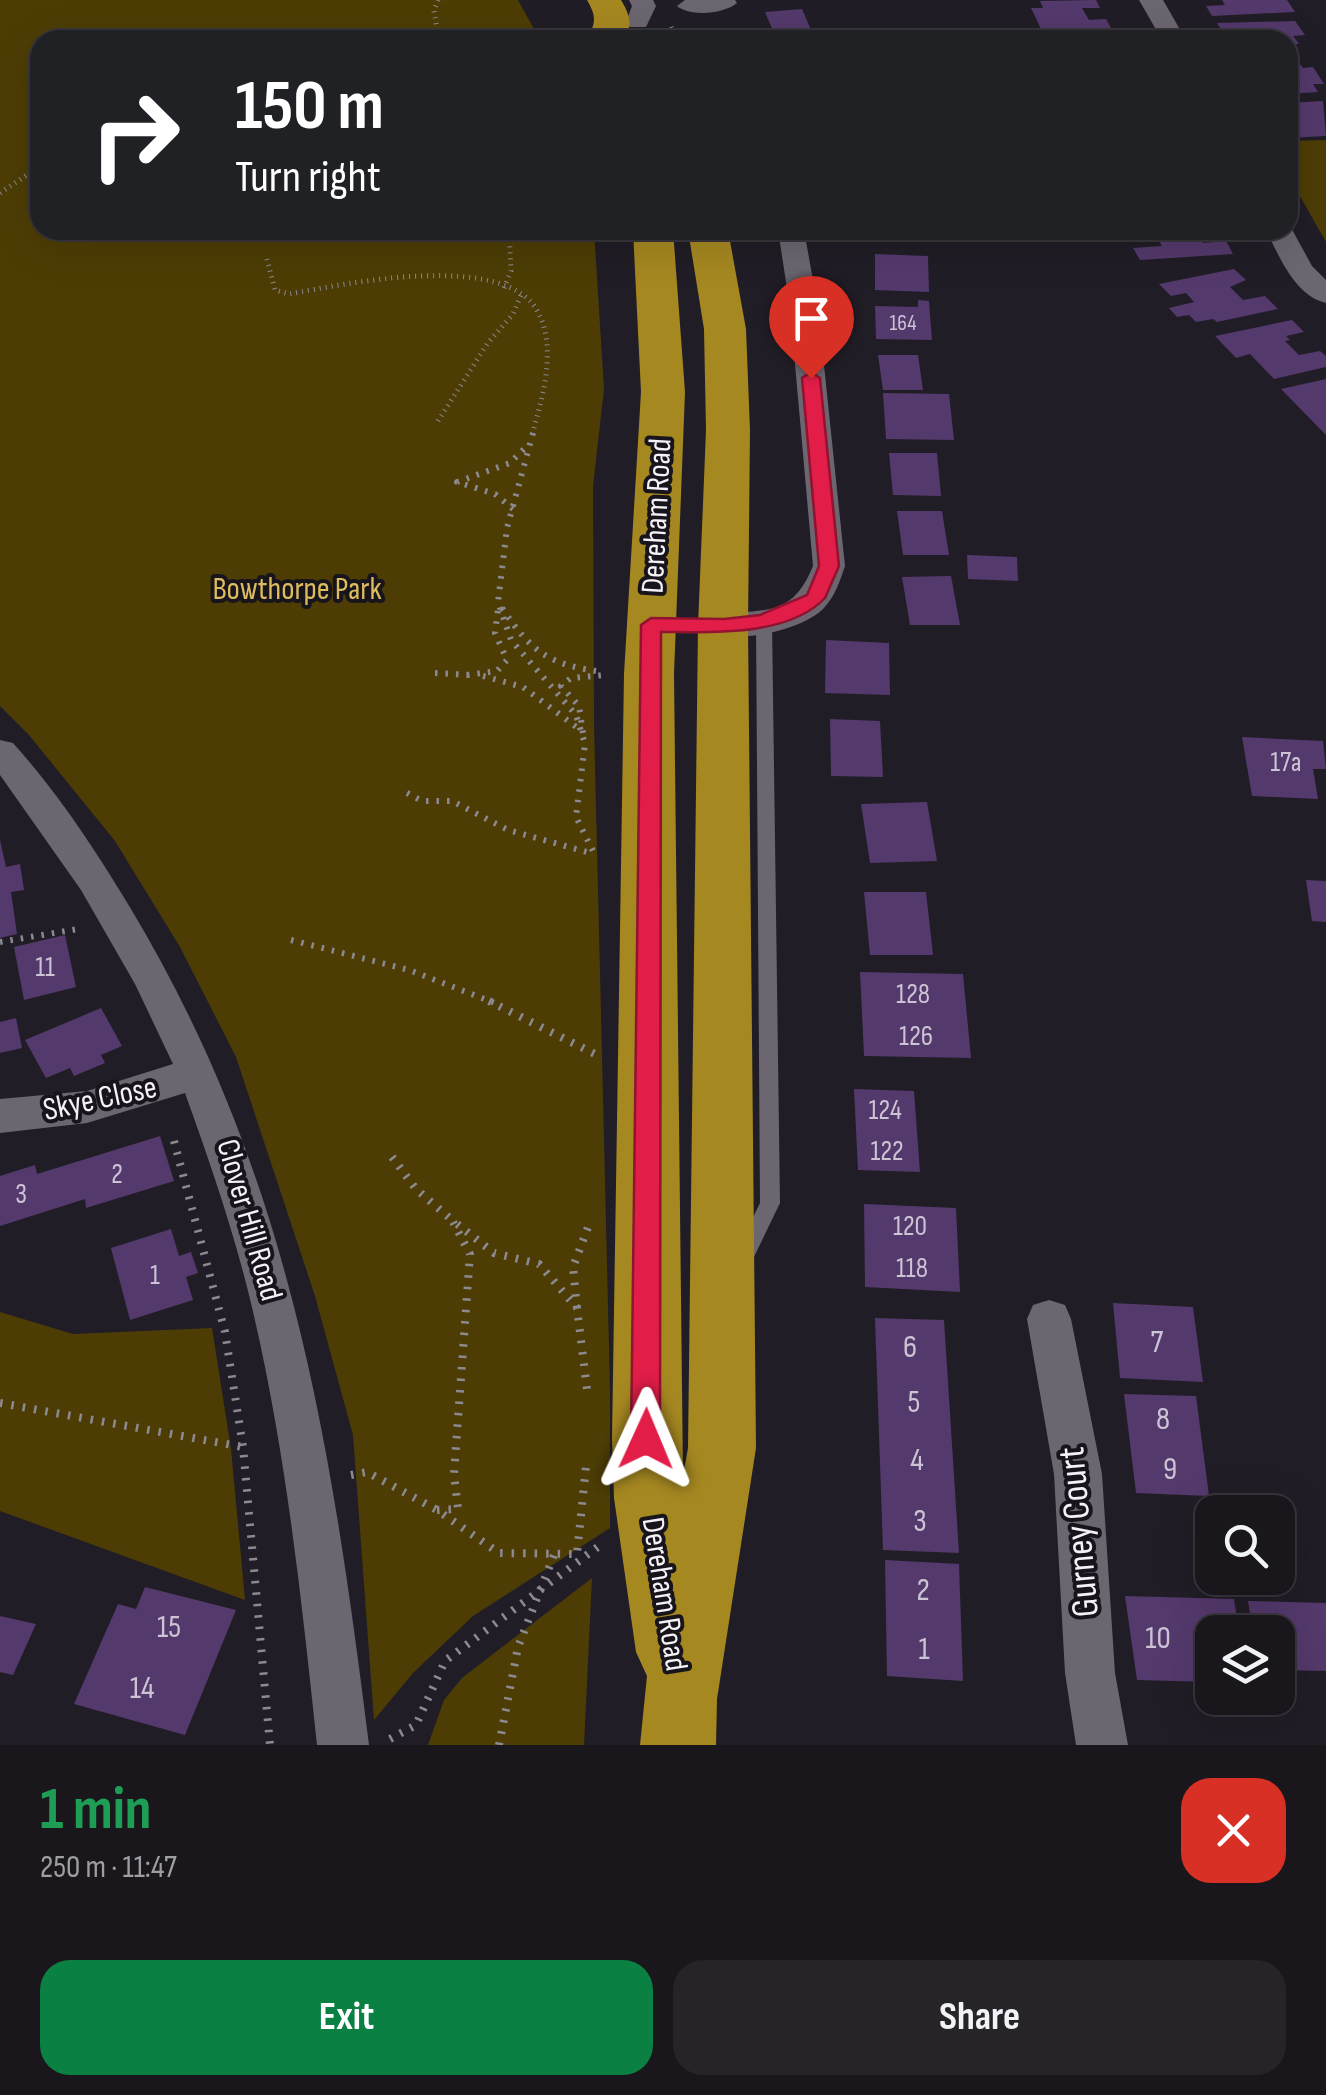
<!DOCTYPE html>
<meta charset="utf-8">
<style>
:root{--surface:#19161c;--page:#262329;--text:#f1f3f6;--muted:#9f9fa3;--line:#37353b;--accent:#0b8043}
body{margin:0;font-family:"Sofia Sans Condensed",sans-serif;background:var(--page);color:var(--text);height:100vh;display:flex;flex-direction:column;font-size:38px;white-space:nowrap}
*{box-sizing:border-box;margin:0}
p{font-size:32px;color:var(--muted)}
.icon{flex:none;width:55px;height:55px;fill:none;stroke:currentColor;stroke-width:2;stroke-linecap:round;stroke-linejoin:round}
.map{position:relative;height:1745px;overflow:hidden}
.sheet{display:flex;flex-direction:column;background:var(--surface);flex:1}
.sheet>*{flex:none}
.hud{position:absolute;left:30px;top:30px;width:1268px;height:210px;border-radius:30px;box-shadow:0 10px 40px #0002,0 0 0 2px var(--line);background:#202124;color:#fff;overflow:hidden}
.fabs{position:absolute;left:1195px;top:1495px;display:grid;gap:20px}
.fabs a{display:grid;place-items:center;width:100px;height:100px;border-radius:20px;background:var(--surface);box-shadow:0 10px 40px #0002,0 0 0 2px var(--line);font-size:50px}
.pin{position:absolute;display:grid;place-items:center;width:85px;height:85px;color:#fff;margin:-102px -42px;border-radius:50% 50% 50% 0;rotate:-45deg;box-shadow:0 0 10px #0007}
.pin .icon{rotate:45deg}
.me{position:absolute;width:110px;margin:-55px;rotate:1deg;stroke-linejoin:round;filter:drop-shadow(0 0 8px #0008)}
.turn{display:flex;align-items:center;gap:35px;height:210px;padding:0 40px;font-size:45px}
.turn .icon{width:130px;height:130px;stroke-width:2.5}
.turn b{display:block;font-size:70px;line-height:85px}
.round{display:grid;place-items:center;flex:none;width:105px;height:105px;border-radius:30px;background:var(--page)}
.summary{display:flex;align-items:center;justify-content:space-between;height:170px;padding:0 40px}
h1{font-size:60px;font-weight:700;line-height:75px;color:#1e9e55}
.primary-button{display:flex;gap:20px;margin-top:auto;padding:20px 40px}
.primary-button a{flex:1;height:115px;border-radius:30px;background:var(--accent);color:#fff;font-size:40px;font-weight:700;line-height:115px;text-align:center}
.primary-button a+a{background:var(--page);color:var(--text)}
.map>svg:first-child{display:block}
.green{fill:#4d3d05}
.building{fill:#54396c}
.lines{fill:none;stroke-linecap:round;stroke-linejoin:round}
.path-far2{stroke:#8c8990;stroke-width:5;stroke-dasharray:1 5;stroke-linecap:butt}
.path-far1{stroke:#8c8990;stroke-width:6;stroke-dasharray:2.5 8;stroke-linecap:butt}
.path{stroke:#8c8990;stroke-width:8;stroke-dasharray:2.5 9;stroke-linecap:butt}
.service{fill:#6b6670;fill-rule:evenodd}
.minor{fill:#6b6670;fill-rule:evenodd}
.trunk{fill:#a68821;fill-rule:evenodd}
.route{fill:#e11d48;stroke:#92132f;stroke-width:2.5}
.labels{text-anchor:middle;dominant-baseline:central;stroke-width:8;stroke-linejoin:round;paint-order:stroke}
.far-number-label{font-size:22px;fill:#ccc3d4}
.number-label{font-size:28px;fill:#ccc3d4}
.street-label{font-size:32px;fill:#f4f1f7;stroke:#18141c}
.park-label{font-size:32px;fill:#dcbc5f;stroke:#18141c}
.near-number-label{font-size:32px;fill:#ccc3d4}
.near-street-label{font-size:38px;fill:#f4f1f7;stroke:#18141c}
</style>
<div class="map">
<svg width="1326" height="1745" viewBox="0 0 1326 1745">
<rect width="100%" height="100%" fill="#211d26"/>
<g class="green">
<polygon points="0,0 518,0 540,40 40,40 40,230 594,230 604,389 593,486 594,724 610,1390 610,1528 473,1616 413,1673 374,1720 353,1435 315,1296 236,1057 180,947 115,841 29,735 0,706"/>
<polygon points="1326,140 1326,242 1288,175 1288,141"/>
<polygon points="0,1312 73,1334 212,1328 231,1449 245,1600 0,1511"/>
<polygon points="592,1578 584,1745 428,1745 444,1700 462,1678"/>
</g>
<g class="building">
<polygon points="1096,0 1100,8 1082,8 1089,20 1106,19 1111,28 1042,31 1031,8 1043,8 1040,1"/>
<polygon points="1222,0 1287,0 1295,12 1212,16 1206,6 1225,5"/>
<polygon points="802,9 814,37 777,40 765,12"/>
<polygon points="1295,21 1305,35 1293,36 1299,44 1289,45 1294,52 1288,53 1288,40 1247,40 1241,31 1222,31 1217,23"/>
<polygon points="1296,59 1303,68 1313,67 1324,84 1313,84 1318,92 1288,94 1288,60"/>
<polygon points="1323,101 1326,136 1288,138 1288,127 1297,127 1288,111 1288,103"/>
<polygon points="871,230 906,230 906,242 871,241"/>
<polygon points="1153,230 1197,230 1203,243 1226,241 1233,254 1140,260 1133,248 1162,246"/>
<polygon points="875,254 928,256 929,292 875,290"/>
<polygon points="1234,269 1246,280 1230,287 1243,300 1265,296 1278,309 1217,322 1213,319 1196,322 1189,315 1177,317 1169,308 1194,302 1186,293 1171,296 1159,284"/>
<polygon points="918,300 929,301 932,340 876,339 875,306 918,307"/>
<polygon points="1292,320 1304,332 1286,336 1290,340 1285,341 1299,355 1320,351 1326,356 1326,367 1274,379 1250,354 1236,358 1215,336"/>
<polygon points="878,355 918,355 923,390 883,390"/>
<polygon points="1326,379 1326,435 1281,389"/>
<polygon points="883,393 949,394 954,440 886,439"/>
<polygon points="889,453 937,453 941,496 893,495"/>
<polygon points="897,511 942,511 949,555 903,555"/>
<polygon points="967,555 1017,557 1018,581 968,579"/>
<polygon points="951,576 960,625 910,625 902,577"/>
<polygon points="826,640 889,643 890,695 825,693"/>
<polygon points="830,719 880,721 883,777 831,776"/>
<polygon points="1242,737 1323,741 1326,769 1313,769 1318,799 1252,796"/>
<polygon points="927,802 937,861 870,863 861,804"/>
<polygon points="0,840 6,867 20,864 24,890 11,892 17,934 0,938"/>
<polygon points="1306,880 1326,881 1326,922 1312,921"/>
<polygon points="864,892 926,892 933,955 870,955"/>
<polygon points="65,935 76,987 24,1000 14,947"/>
<polygon points="860,972 963,974 971,1058 864,1056"/>
<polygon points="101,1008 122,1046 101,1055 105,1063 74,1076 70,1068 46,1078 25,1040"/>
<polygon points="16,1018 22,1048 0,1053 0,1022"/>
<polygon points="854,1089 914,1091 920,1172 858,1170"/>
<polygon points="160,1136 174,1181 86,1208 85,1199 0,1226 0,1176 35,1165 37,1174"/>
<polygon points="864,1204 956,1208 960,1292 865,1287"/>
<polygon points="171,1229 179,1256 191,1252 198,1273 186,1277 193,1300 130,1320 111,1248"/>
<polygon points="1113,1303 1193,1307 1203,1382 1120,1378"/>
<polygon points="875,1318 944,1320 959,1553 883,1550"/>
<polygon points="1124,1394 1196,1396 1209,1496 1136,1493"/>
<polygon points="885,1560 959,1564 963,1681 887,1676"/>
<polygon points="145,1587 236,1610 185,1735 74,1704 118,1604 136,1609"/>
<polygon points="1125,1596 1234,1599 1239,1632 1212,1632 1212,1682 1137,1680"/>
<polygon points="1248,1601 1326,1603 1326,1671 1278,1670 1278,1632 1253,1632"/>
<polygon points="0,1616 36,1624 13,1675 0,1672"/>
</g>
<g class="lines">
<g class="path-far2">
<polyline points="438,0 434,11 439,40"/>
<polyline points="671,27 677,40"/>
<polyline points="0,193 40,166"/>
<path d="M267 259 275 290 289 294C345 284 508 249 539 314 557 350 542 399 532 435"/>
<polyline points="504,288 511,271 509,230"/>
<polyline points="438,421 487,344 513,314 521,295"/>
</g>
<g class="path-far1">
<polyline points="533,433 507,528 498,602 511,640 576,715 585,744 576,817 596,857"/>
<polyline points="513,509 495,494 457,482 510,463 525,448"/>
<path d="M502 608C532 653 550 665 603 672"/>
<polyline points="435,673 470,675"/>
<polyline points="467,675 497,671 507,660 495,633 498,609"/>
<polyline points="483,676 523,687 579,729"/>
<polyline points="583,733 579,706 561,686 571,678 605,675"/>
<polyline points="407,793 422,801 452,801 508,830 594,854"/>
<polyline points="291,940 409,970 495,1003"/>
<polyline points="0,942 78,929"/>
</g>
<g class="path">
<polyline points="489,1001 595,1054"/>
<polyline points="174,1141 225,1332 243,1447 270,1745"/>
<polyline points="392,1157 416,1189 452,1220"/>
<polyline points="577,1308 573,1267 590,1222"/>
<polyline points="0,1403 243,1447"/>
<polyline points="351,1475 367,1472 437,1510 499,1553 577,1554 586,1466"/>
<polyline points="437,1510 458,1509 454,1474 470,1254 452,1220 494,1253 539,1264 577,1308 587,1389"/>
<polyline points="390,1739 416,1725 445,1661 599,1546"/>
<polyline points="499,1745 518,1647 554,1555"/>
</g>
<polygon class="service" points="764,616 772,621 780,1203 752,1261 745,1264 738,1261 735,1255 760,1203 756,621"/>
<g class="minor">
<polygon points="629,0 653,0 656,6 646,27 630,27 626,22 632,6"/>
<path d="M685 0H735L737 3C724 14 690 17 677 6Z"/>
<polygon points="1139,0 1163,0 1186,40 1162,40"/>
<path d="M1289 224 1312 266 1326 280V303C1295 296 1279 256 1266 230H1288Z"/>
<path d="M778 230H804L818 308 845 566C840 581 835 596 824 608 801 631 742 642 711 634L706 626 711 618C760 605 790 623 813 566L790 308Z"/>
<path d="M0 740 13 743C59 794 96 851 131 909 291 1176 331 1442 369 1745H317C301 1595 285 1442 249 1295 232 1226 209 1160 185 1093L87 1123 0 1133V1099L87 1091 173 1064 135 984 81 890 0 775Z"/>
<polygon points="1049,1300 1065,1305 1071,1319 1102,1474 1115,1673 1128,1745 1076,1745 1065,1673 1054,1474 1027,1319 1033,1305"/>
</g>
<g class="trunk">
<path d="M587 0H621C629 13 634 26 624 39L586 40C596 24 597 17 587 0Z"/>
<polygon points="633,230 673,230 685,392 674,674 683,1476 688,1448 698,626 706,430 704,329 688,230 728,230 746,329 750,430 748,626 756,1448 717,1699 716,1745 640,1745 647,1676 636,1652 614,1498 612,1439 624,674 641,392"/>
</g>
</g>
<path class="route" d="M811 372 820 378 839 566 825 598C788 637 710 632 661 632L660 1439 656 1448 646 1451 635 1448 631 1439 641 625 651 618 724 619 760 615 807 595 819 566 802 378Z"/>
<g class="labels">
<g class="far-number-label">
<text x="903" y="323">164</text>
</g>
<g class="number-label">
<text x="1286" y="762">17a</text>
<text x="45" y="967">11</text>
<text x="913" y="994">128</text>
<text x="916" y="1036">126</text>
<text x="885" y="1110">124</text>
<text x="887" y="1151">122</text>
<text x="117" y="1174">2</text>
<text x="21" y="1194">3</text>
<text x="910" y="1226">120</text>
<text x="912" y="1268">118</text>
<text x="155" y="1275">1</text>
</g>
<g class="street-label">
<text transform="translate(657 516) rotate(-87)">Dereham Road</text>
<text transform="translate(100 1099) rotate(-12)">Skye Close</text>
<text transform="translate(249 1220) rotate(74)">Clover Hill Road</text>
<text transform="translate(664 1594) rotate(81)">Dereham Road</text>
</g>
<g class="park-label">
<text x="297" y="589">Bowthorpe Park</text>
</g>
<g class="near-number-label">
<text x="1157" y="1342">7</text>
<text x="910" y="1347">6</text>
<text x="914" y="1402">5</text>
<text x="1163" y="1419">8</text>
<text x="917" y="1460">4</text>
<text x="1170" y="1469">9</text>
<text x="920" y="1521">3</text>
<text x="923" y="1590">2</text>
<text x="169" y="1627">15</text>
<text x="1158" y="1638">10</text>
<text x="924" y="1649">1</text>
<text x="142" y="1688">14</text>
</g>
<g class="near-street-label">
<text transform="translate(1079 1532) rotate(-95)">Gurney Court</text>
</g>
</g>
</svg>
<div class="fabs">
<a><svg class="icon" aria-label="search" viewBox="0 0 24 24"><circle cx="10" cy="10" r="6"/><path d="M15 15l6 6"/></svg></a>
<a><svg class="icon" aria-label="layers" viewBox="0 0 24 24"><path d="M12 4l9 5-9 5-9-5zM3 14l9 5 9-5"/></svg></a>
</div>
<div class="pin" style="left:811px;top:378px;background:#d93025"><svg class="icon" aria-label="arrive" viewBox="0 0 24 24"><path d="M6 21V4h12l-3 4 3 4H6"/></svg></div>
<svg class="me" style="left:646px;top:1439px" viewBox="-20 -20 40 40"><path d="M0-17L14 15 0 8-14 15z" fill="#e11d48" stroke="#fff" stroke-width="4"/></svg>
<div class="hud">
<div class="turn"><svg class="icon" aria-label="right" viewBox="0 0 24 24"><path d="M7 20v-9h11M14 6l5 5-5 5"/></svg><div><b>150 m</b>Turn right</div></div>
</div>
</div>
<section class="sheet">
<div class="summary"><div><h1>1 min</h1><p>250 m · 11:47</p></div><a class="round" style="background:#d93025;color:#fff"><svg class="icon" aria-label="close" viewBox="0 0 24 24"><path d="M6 6l12 12M18 6L6 18"/></svg></a></div>
<div class="primary-button"><a>Exit</a><a>Share</a></div>
</section>
